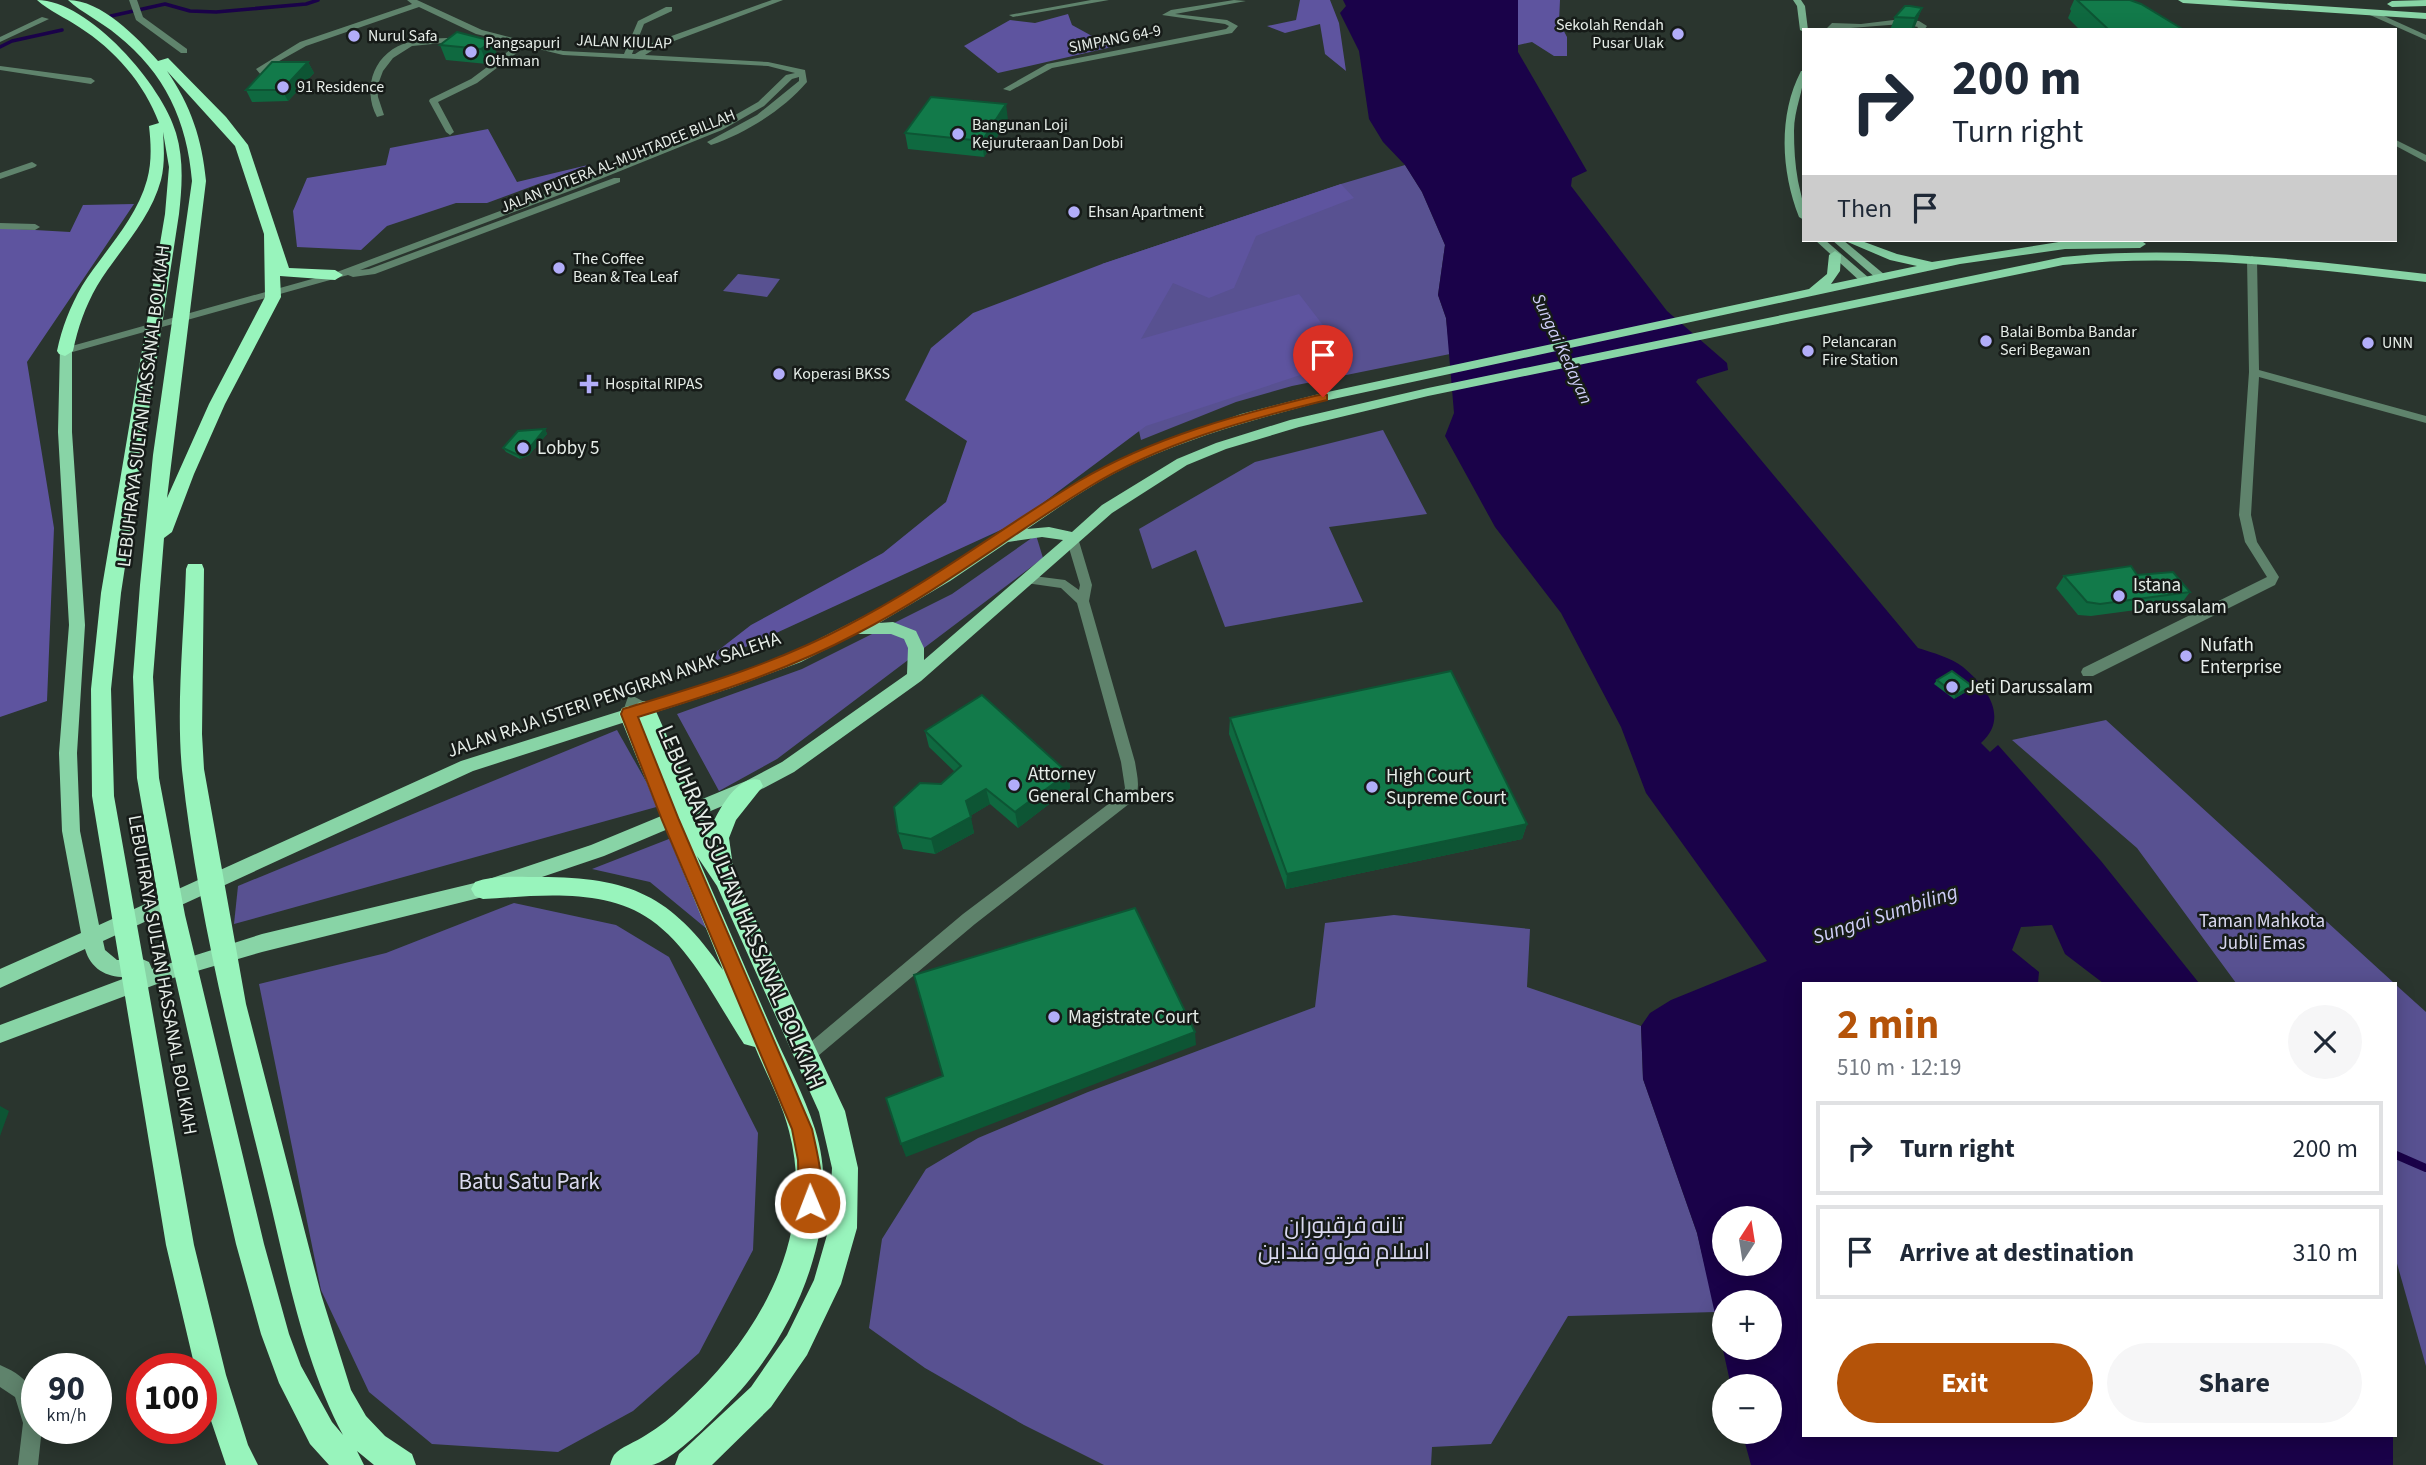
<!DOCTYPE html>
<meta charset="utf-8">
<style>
:root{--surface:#fff;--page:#f6f6f7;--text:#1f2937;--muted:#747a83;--line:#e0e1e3;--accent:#b45309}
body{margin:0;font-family:"Source Sans 3",Cairo,sans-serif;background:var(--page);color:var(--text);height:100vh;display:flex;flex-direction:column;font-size:26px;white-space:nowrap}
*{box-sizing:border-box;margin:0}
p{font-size:23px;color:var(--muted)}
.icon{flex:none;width:38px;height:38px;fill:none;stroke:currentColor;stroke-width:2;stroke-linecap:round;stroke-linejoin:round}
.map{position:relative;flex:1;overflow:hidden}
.side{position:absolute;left:1802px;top:982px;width:595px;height:455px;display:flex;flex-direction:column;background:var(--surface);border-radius:0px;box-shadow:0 4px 18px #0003}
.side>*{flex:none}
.top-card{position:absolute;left:1802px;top:28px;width:595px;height:214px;border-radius:0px;box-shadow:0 4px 18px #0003;background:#fff;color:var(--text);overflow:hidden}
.needle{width:46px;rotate:12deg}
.tools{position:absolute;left:1712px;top:1206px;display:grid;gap:14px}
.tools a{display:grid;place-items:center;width:70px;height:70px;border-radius:50%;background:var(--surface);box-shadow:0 4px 18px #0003;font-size:35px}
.speed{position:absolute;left:21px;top:1353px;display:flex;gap:14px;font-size:35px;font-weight:700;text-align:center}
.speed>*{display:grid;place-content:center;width:91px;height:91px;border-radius:50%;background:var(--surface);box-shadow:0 4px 18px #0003;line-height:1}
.speed small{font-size:18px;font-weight:400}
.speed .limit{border:10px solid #d22;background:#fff;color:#111}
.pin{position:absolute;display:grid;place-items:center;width:60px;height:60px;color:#fff;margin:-72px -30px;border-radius:50% 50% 50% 0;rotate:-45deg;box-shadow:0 0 7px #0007}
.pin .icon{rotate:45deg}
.me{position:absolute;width:77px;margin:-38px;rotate:359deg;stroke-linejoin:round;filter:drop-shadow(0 0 5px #0008)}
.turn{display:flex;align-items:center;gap:24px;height:147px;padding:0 35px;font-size:32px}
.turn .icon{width:91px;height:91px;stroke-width:2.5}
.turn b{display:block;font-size:49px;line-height:60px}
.then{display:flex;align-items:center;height:66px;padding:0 35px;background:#0003;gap:14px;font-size:26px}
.round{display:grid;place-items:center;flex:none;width:74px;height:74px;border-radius:37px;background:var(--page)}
.overview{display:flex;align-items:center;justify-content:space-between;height:119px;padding:0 35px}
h1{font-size:42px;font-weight:700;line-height:52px;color:var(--accent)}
.primary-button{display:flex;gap:14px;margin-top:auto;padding:14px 35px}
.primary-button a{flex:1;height:80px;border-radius:42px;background:var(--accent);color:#fff;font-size:28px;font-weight:700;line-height:80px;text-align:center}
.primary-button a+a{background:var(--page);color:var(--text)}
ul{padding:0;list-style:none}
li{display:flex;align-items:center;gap:21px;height:94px;margin:0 14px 10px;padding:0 21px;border:4px solid var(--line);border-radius:0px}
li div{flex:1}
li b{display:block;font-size:26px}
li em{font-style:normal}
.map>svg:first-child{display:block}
.green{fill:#585191}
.forest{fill:#5e549f}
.water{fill:#1a0249;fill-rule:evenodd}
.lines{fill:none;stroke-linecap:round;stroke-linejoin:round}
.stream-far1{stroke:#1a0249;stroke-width:3.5}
.stream{stroke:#1a0249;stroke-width:8}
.minor{fill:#5f836c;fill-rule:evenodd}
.tertiary{fill:#5f836c;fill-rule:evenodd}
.secondary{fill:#77b08d;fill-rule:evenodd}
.primary{fill:#88d4a6;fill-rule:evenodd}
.motorway{fill:#98f4bc;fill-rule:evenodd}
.wall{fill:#0f6940}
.shaded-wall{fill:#0d5534}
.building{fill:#127a4a;stroke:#0d5534;stroke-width:2}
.route{fill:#b45309;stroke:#753606;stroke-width:2}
.poi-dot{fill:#b2adf9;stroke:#161b18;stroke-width:2.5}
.labels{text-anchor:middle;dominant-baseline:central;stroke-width:5;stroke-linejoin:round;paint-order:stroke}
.far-poi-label{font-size:16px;fill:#e6ede8;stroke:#161b18;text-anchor:start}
.far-street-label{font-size:16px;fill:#e6ede8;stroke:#161b18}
.far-water-label{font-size:18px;font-style:italic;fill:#cecdf7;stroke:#161b18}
.street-label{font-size:19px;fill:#e6ede8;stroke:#161b18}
.poi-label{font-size:19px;fill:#e6ede8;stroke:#161b18;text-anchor:start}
.park-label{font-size:19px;fill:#dad9ef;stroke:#161b18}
.water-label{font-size:21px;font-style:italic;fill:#cecdf7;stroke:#161b18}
.near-street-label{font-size:23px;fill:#e6ede8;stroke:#161b18}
.near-park-label{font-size:23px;fill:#dad9ef;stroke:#161b18}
</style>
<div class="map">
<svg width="2426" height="1465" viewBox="0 0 2426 1465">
<rect width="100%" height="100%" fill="#2a352e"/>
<g class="green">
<polygon points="1405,165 1422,192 1445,245 1438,295 1446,318 1450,354 1292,386 1236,402 1141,440 1102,264 1341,184"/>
<polygon points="738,274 780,279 767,297 723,291"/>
<polygon points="1383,430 1427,514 1329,527 1363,602 1225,627 1196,550 1152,569 1139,529 1255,462"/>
<polygon points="1036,535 1043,558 777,759 719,791 677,714 802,669 952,594"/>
<polygon points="2106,720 2394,983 2236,983 2137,848 2012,740"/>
<polygon points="617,730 660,806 234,924 238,886"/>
<polygon points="674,837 713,934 650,882 592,869"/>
<polygon points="514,903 616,925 669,957 758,1133 753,1250 699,1353 633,1411 558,1452 432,1444 369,1392 321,1290 259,984 386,953"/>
<polygon points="1394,915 1530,929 1527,987 1641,1026 1643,1079 1697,1233 1716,1312 1568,1316 1491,1444 1432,1447 1431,1465 1104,1465 1024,1425 925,1368 869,1328 882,1239 926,1169 978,1138 1088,1092 1315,1007 1325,923"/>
<polygon points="2396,985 2426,1012 2426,1366 2396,1260"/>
</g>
<g class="forest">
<polygon points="1300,0 1330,0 1339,23 1346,71 1325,54 1320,24 1285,33 1267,26 1296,20"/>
<polygon points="1518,0 1560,0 1559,22 1567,37 1567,56 1554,56 1532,42 1514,46 1510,13"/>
<polygon points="1068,14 1072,25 1112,47 998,73 964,46 1010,20 1035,23"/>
<polygon points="488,129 517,182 592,164 487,203 456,203 387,226 361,250 297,247 293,211 307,178 386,165 390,148"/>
<polygon points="1341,184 1354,198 1256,236 1234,288 1209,298 1173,283 1141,339 1299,294 1349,359 1146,426 1016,523 689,673 751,625 883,553 946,502 967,441 905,400 931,348 973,313 1102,264"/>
<polygon points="134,204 27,362 54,528 47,701 0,717 0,228 70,232 83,205"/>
</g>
<path class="water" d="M1343 0H1518V52L1587 171 1572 178 1571 186 1667 311 1727 363 1728 370 1698 379 1696 382 1918 648C1933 653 1950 657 1963 667 1988 688 2009 718 1981 743L1990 752 1998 745 2101 861 2199 983H2103L2065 954 2052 925 2021 927 2012 950 2039 972 2038 983 1804 984V1435H2393V1465H1751L1742 1432H1769V1386H1731L1697 1233 1643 1079 1641 1026 1650 1013 1671 1000 1767 961 1646 793 1621 727 1561 613 1495 527 1445 436 1454 413 1446 318 1438 295 1445 245 1422 192 1405 165 1383 142 1369 119 1359 51 1340 13 1346 6ZM1724 1218H1769V1264H1724ZM1724 1302H1769V1348H1724Z"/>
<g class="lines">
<g class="stream-far1">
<polyline points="111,16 165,4 190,11 216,12 306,4 318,0"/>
<polyline points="0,47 12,41 62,30"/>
</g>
<polyline class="stream" points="2396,1155 2426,1168"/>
<g class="minor">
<polygon points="129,0 137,0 143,17 187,49 187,53 181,53 136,20"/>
<path d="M407 0H417L482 30 563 51 624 54 638 21 666 7H672V11L644 24 632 54H635L652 43 772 0H783L658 47 645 55 768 62 805 70 807 82C783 110 746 133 711 145L707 142 757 115 799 81V77L792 79 764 106 722 130 583 186 360 270 369 269 614 178H620V182L375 274 353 277 348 275 69 353H61V349L337 272 577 182 716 126 758 102 786 75 795 73 768 66 563 55 526 46 477 83 438 102 454 132 450 135 446 132 429 101 430 99 471 79 518 44 476 34 419 7 306 46 265 69 267 75H261L256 69 300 42 412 4Z"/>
<polygon points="1091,0 1109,0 1013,17 1009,15"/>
<polygon points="1234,0 1246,1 1175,14 1227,20 1238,26 1232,33 1052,68 1010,91 1003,89 1047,64 1226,29 1229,26 1225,24 1162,15 1171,10"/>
<polygon points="2373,11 2426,35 2426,40 2370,15 2369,13"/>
<polygon points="42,17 49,19 0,42 0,37"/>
<polygon points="1902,19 1919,21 1927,26 1924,30 1916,30 1918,27 1902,24 1825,30 1832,23 1861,24"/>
<path d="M460 37 464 39 463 41 412 46 393 58 383 71 377 87 378 97 384 115 377 117C361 87 375 50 410 42 426 37 443 39 460 37Z"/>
<polygon points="0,66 91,78 95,81 91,84 0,70"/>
<polygon points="32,162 37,165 35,167 0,179 0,173"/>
<polygon points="0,223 35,224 40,227 35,230 0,229"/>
<polygon points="2252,256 2257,259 2259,370 2426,416 2426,423 2259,377 2251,515 2257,542 2279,577 2275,585 2093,676 2083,676 2081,672 2083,668 2267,577 2245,542 2239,515 2249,372 2247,259"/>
<path d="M1072 534 1078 538 1092 585 1089 601 1135 762C1137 776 1141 787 1134 800L975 924 812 1061 806 1064 800 1061 798 1056 800 1051 963 914 1123 793 1125 788 1121 762 1077 603 1061 588 1026 583 1020 579 1026 575 1065 580 1079 590 1080 585 1066 538Z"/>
<polygon points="633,696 650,705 652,709 650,713 645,714 637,711 634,718 624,718 622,714 628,697"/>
<path d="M0 1365C33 1379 37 1394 37 1428H42L38 1465H18L23 1423 15 1397 0 1387Z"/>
</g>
<polygon class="tertiary" points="2396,140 2426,155 2426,162 2396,146"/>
<g class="secondary">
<polygon points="1793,0 1801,0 1805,6 1808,30 1804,30 1804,32 1800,30 1797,6"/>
<path d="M1801 71H1804C1804 91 1794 109 1794 131 1794 148 1795 165 1798 181 1801 195 1805 207 1804 220L1799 217C1781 171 1778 115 1801 71Z"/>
<polygon points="1815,240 1825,240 1869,278 1869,282 1861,282"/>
<polygon points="1832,240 1843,240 1885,275 1885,279 1877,279"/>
</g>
<g class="primary">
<polygon points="2178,0 2227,0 2426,13 2426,19 2183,3"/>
<polygon points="2426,0 2426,6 2392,7 2387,4 2392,1"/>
<path d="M1843 240H1859L1897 254 1932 262 2065 241 2140 240 2146 244 2140 248 2065 249 1960 264 1324 401C1263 417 1202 434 1144 459 1102 477 1065 503 1027 529L1049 527 1072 532 1102 505 1177 459 1216 443 1290 420 1428 388 2063 257C2185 245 2305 260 2426 274V282C2305 268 2185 253 2063 265L1428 396 1299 427 1226 449 1187 465 1112 513 921 681 794 772 758 791 604 856 483 897 262 952 173 978 0 1043V1025L128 977C108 978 91 970 85 949L0 988V969L81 933 62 831 59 753 69 625 58 432 60 348 65 347 72 351V432L85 625 77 753 80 831 99 925 461 761 719 680 789 654 874 611 938 573 1080 480 1133 453 1241 414 1323 393 1809 289 1827 274 1829 255 1835 251 1841 255 1840 271 1831 284 1917 266 1890 260ZM1042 537 1063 540 924 660V648L916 631 893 622 879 623 950 581 1008 542ZM856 634H891L904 639 908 648 907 674 782 762 746 781 591 845 483 881 262 934 152 969 149 962 142 959 117 960 105 950 103 941 473 771 731 688 801 662Z"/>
</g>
<g class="motorway">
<path d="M37 0C89 0 163 86 176 133 184 160 182 187 179 214L121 593 111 689 114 796 194 1245 226 1375 248 1445 258 1465H226L201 1391V1368H195L166 1245 92 796 91 689 101 593 165 214 169 167 163 132C164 148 165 164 161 180 150 221 118 251 97 286 85 307 78 327 73 351L65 356 59 354 57 351C62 327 70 307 82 286 104 251 136 220 147 180 152 162 151 144 149 126L159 123C144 83 115 50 79 27 66 18 49 11 37 0Z"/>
<path d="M68 0C101 0 137 37 158 61L168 58 226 117 248 145 289 268 335 270 343 275 335 280 280 276 281 297 225 404 194 474 172 532 164 538 153 677 159 778 185 915 264 1244 289 1334 301 1366 332 1422 343 1435C303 1360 287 1271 267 1189 233 1051 197 911 182 770 176 704 184 635 186 569L188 564H202L204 569 202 734 204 769 246 1004 321 1294 351 1390 366 1416 385 1436 412 1454 416 1465H374L357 1451 364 1465H329L310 1444 279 1383 261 1334 236 1244 161 915 137 778 133 677 140 585 153 455 192 181C187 121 165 73 117 35 102 22 82 13 68 0ZM167 71 235 146 264 234 265 297 209 404 167 498 206 181C202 139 191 106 167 71Z"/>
<path d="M645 701 652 703 655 709 709 832C716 814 737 773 760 780L763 786 736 820 729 838 734 874 845 1111 858 1168 857 1228 841 1284 807 1355 771 1407 712 1465H675L679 1454 751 1387 787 1335 814 1280 829 1228 832 1168 819 1112 717 886 697 856C722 913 746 970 771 1027 785 1060 804 1094 815 1129 843 1218 800 1323 741 1390 724 1408 676 1460 652 1465 639 1465 623 1465 610 1465 611 1462 612 1458 614 1455 620 1447 636 1442 646 1435 659 1427 672 1417 683 1406 759 1337 817 1236 789 1131 782 1102 766 1074 755 1047L744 1044C717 1003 692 949 651 920 604 887 537 896 483 899L475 896 471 889 475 882C494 875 519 877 540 877 630 877 671 895 723 970L619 714 622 708 629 706 635 708 638 703Z"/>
</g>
</g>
<g class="wall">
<polygon points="2074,0 2130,0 2184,30 2080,30 2068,18 2071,11 2070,9"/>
<polygon points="1922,8 1913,30 1890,30 1895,17"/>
<polygon points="457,32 498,56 487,64 446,60 440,45"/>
<polygon points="308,62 314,73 288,101 252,102 246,90"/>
<polygon points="1008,120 984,157 908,149 905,133"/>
<polygon points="545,429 547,434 529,455 520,459 506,452 503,448"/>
<polygon points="2137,575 2190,592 2181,604 2091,616 2078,615 2056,588 2064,576"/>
<polygon points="1937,680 1972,686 1969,690 1954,699 1934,684"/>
<polygon points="1230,718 1527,824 1522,839 1286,889 1229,734"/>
<polygon points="925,731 1068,773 1070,788 1018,828 990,804 970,816 974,833 935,854 903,849 898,833 941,784 955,772 929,747"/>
</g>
<g class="shaded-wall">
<polygon points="1922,8 1914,29 1911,30 1915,18"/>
<polygon points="492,41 498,56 487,64 481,49"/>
<polygon points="308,62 314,73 288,101 282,90"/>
<polygon points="1006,104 1008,120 984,157 982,141"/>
<polygon points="545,429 547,434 529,455 520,459 518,455"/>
<polygon points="1972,686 1969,690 1954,699 1956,695"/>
<polygon points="1068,773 1070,788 1018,828 1015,812"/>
<polygon points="986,789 990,804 970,816 966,801"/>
<polygon points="971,817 974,833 935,854 931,839"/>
<polygon points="1527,824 1522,839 1286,889 1287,874"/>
<polygon points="1195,1032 1196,1045 906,1157 901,1144"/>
<polygon points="0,1106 9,1111 0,1136"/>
</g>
<g class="building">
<polygon points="2077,0 2130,0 2141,4 2184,30 2109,30"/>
<polygon points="1905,6 1910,6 1922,8 1915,18 1895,17"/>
<polygon points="457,32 492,41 481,49 440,45"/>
<polygon points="272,62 308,62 282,90 246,90"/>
<polygon points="931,97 1006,104 982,141 905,133"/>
<polygon points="545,429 527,451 518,455 503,448 518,431"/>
<polygon points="2131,566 2137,575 2173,572 2190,592 2100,604 2087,602 2064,576"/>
<polygon points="1451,671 1527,824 1287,874 1230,718"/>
<polygon points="1952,671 1972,686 1956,695 1937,680"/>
<polygon points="982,695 1068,773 1015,812 986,789 966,801 971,817 931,839 898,833 894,807 920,783 941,784 961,766 925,731"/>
<polygon points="1135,908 1195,1032 901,1144 886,1098 943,1076 914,975"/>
</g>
<path class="route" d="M1323 394 1327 395V400C1246 420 1161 443 1089 487 1010 535 938 592 856 634 786 671 713 694 638 717L679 820 812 1129C817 1153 827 1187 817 1210L810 1213 802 1210 799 1203 798 1160 792 1129 662 820 621 714 623 709C699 686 775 664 846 626 928 584 1001 528 1079 481 1153 437 1240 414 1323 394Z"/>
<g class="poi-dot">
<circle cx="1678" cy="34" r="7"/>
<circle cx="354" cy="36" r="7"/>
<circle cx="471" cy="52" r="7"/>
<circle cx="283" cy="87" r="7"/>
<circle cx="958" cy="134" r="7"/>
<circle cx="1074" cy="212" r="7"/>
<circle cx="559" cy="268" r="7"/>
<circle cx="1986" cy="341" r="7"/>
<circle cx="2368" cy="343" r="7"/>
<circle cx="1808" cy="351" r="7"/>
<circle cx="779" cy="374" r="7"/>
<path d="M585.5 373.5h7v7h7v7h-7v7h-7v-7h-7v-7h7z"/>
<circle cx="523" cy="448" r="7"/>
<circle cx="2119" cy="596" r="7"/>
<circle cx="2186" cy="656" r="7"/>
<circle cx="1952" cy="687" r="7"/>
<circle cx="1014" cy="785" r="7"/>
<circle cx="1372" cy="787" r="7"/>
<circle cx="1054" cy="1017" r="7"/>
</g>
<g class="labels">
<g class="far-poi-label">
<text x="1664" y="25" text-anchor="end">Sekolah Rendah<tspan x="1664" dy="18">Pusar Ulak</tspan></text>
<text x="368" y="36">Nurul Safa</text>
<text x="485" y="43">Pangsapuri<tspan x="485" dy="18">Othman</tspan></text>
<text x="297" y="87">91 Residence</text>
<text x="972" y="125">Bangunan Loji<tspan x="972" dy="18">Kejuruteraan Dan Dobi</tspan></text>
<text x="1088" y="212">Ehsan Apartment</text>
<text x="573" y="259">The Coffee<tspan x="573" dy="18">Bean &amp; Tea Leaf</tspan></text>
<text x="2000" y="332">Balai Bomba Bandar<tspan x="2000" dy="18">Seri Begawan</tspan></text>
<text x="1822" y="342">Pelancaran<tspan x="1822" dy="18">Fire Station</tspan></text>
<text x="2382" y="343">UNN</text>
<text x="793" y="374">Koperasi BKSS</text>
<text x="605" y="384">Hospital RIPAS</text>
</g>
<g class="far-street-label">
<text transform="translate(1115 39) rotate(-11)">SIMPANG 64-9</text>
<text transform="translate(624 42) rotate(2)">JALAN KIULAP</text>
<text transform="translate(618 161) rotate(-22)">JALAN PUTERA AL-MUHTADEE BILLAH</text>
</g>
<g class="far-water-label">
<text transform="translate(1562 349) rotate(65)">Sungai Kedayan</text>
</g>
<g class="street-label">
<text transform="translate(144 406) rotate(-83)">LEBUHRAYA SULTAN HASSANAL BOLKIAH</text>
<text transform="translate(614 695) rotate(-19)">JALAN RAJA ISTERI PENGIRAN ANAK SALEHA</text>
<text transform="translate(162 975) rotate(80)">LEBUHRAYA SULTAN HASSANAL BOLKIAH</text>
</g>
<g class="poi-label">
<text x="537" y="448">Lobby 5</text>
<text x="2133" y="585">Istana<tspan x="2133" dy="22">Darussalam</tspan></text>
<text x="2200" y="645">Nufath<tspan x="2200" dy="22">Enterprise</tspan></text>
<text x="1966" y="687">Jeti Darussalam</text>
<text x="1028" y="774">Attorney<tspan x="1028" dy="22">General Chambers</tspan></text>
<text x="1386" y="776">High Court<tspan x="1386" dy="22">Supreme Court</tspan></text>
<text x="1068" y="1017">Magistrate Court</text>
</g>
<g class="park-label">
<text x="2262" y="921">Taman Mahkota<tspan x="2262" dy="22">Jubli Emas</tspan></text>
</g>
<g class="water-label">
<text transform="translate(1885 914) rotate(-18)">Sungai Sumbiling</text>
</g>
<g class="near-street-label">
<text transform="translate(741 907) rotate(67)">LEBUHRAYA SULTAN HASSANAL BOLKIAH</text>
</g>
<g class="near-park-label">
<text x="529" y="1181">Batu Satu Park</text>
<text x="1344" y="1225">تانه فرقبوران<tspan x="1344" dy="26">اسلام فولو فنداين</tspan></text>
</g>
</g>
</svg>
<div class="tools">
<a><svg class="needle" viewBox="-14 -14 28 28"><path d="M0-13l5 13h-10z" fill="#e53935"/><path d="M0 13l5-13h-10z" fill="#747a83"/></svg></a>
<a>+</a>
<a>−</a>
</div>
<div class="speed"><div>90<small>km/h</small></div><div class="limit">100</div></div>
<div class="pin" style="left:1323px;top:397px;background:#d93025"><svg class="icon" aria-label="arrive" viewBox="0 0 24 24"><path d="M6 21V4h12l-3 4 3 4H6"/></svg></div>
<svg class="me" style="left:810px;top:1203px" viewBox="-20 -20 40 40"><circle r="17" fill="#b45309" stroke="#fff" stroke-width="3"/><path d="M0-11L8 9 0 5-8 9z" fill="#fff"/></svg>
<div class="top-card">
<div class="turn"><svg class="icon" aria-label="right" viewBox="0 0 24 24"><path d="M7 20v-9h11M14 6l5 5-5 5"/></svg><div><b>200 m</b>Turn right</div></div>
<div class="then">Then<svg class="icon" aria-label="arrive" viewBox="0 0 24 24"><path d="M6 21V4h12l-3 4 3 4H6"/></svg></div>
</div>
<section class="side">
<div class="overview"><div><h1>2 min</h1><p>510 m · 12:19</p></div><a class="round"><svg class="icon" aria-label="close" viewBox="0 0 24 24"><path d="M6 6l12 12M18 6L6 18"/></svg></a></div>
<ul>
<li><svg class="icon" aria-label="right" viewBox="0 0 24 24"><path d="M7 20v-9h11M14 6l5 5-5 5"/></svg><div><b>Turn right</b></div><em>200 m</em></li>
<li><svg class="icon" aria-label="arrive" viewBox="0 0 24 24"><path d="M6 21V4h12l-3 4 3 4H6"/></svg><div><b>Arrive at destination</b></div><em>310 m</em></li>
</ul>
<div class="primary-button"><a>Exit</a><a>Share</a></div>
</section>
</div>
